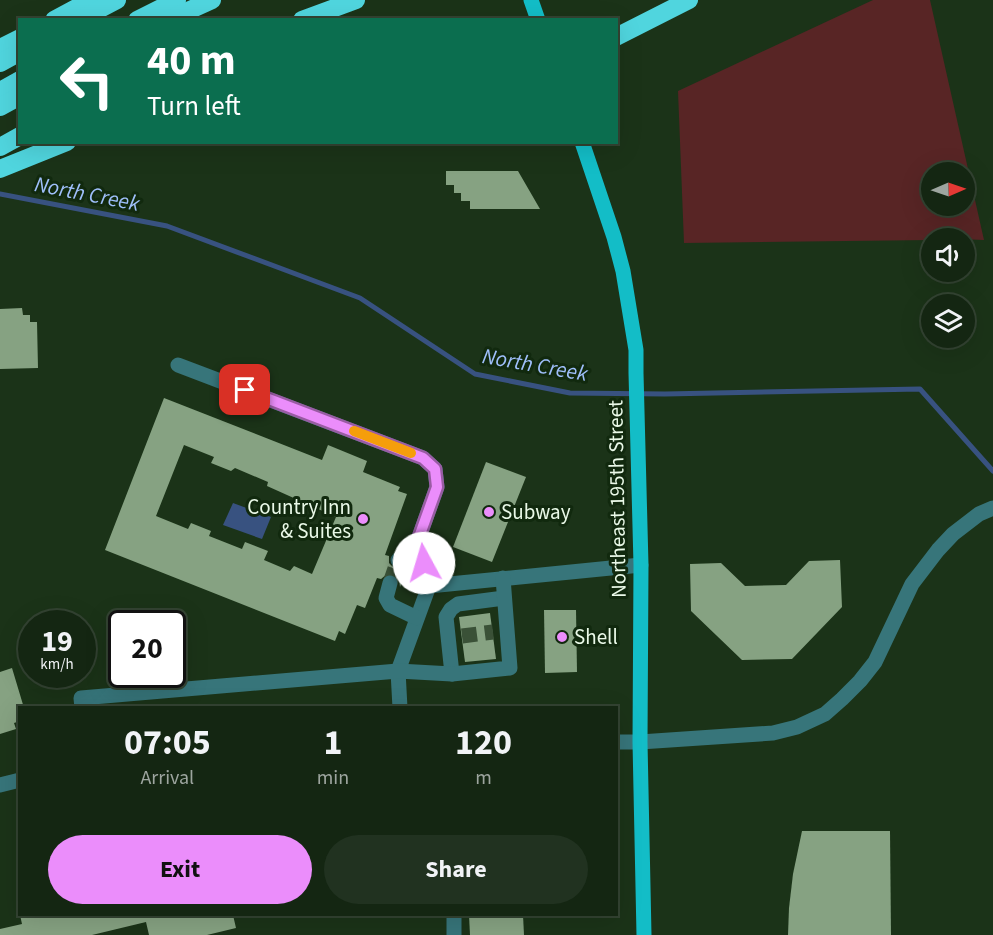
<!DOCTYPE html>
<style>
:root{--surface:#142612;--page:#213220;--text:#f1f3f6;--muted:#9da59f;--line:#334332;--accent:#eb8dfb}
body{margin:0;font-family:"Source Sans 3",sans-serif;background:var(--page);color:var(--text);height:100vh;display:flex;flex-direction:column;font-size:22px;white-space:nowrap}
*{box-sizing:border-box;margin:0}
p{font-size:20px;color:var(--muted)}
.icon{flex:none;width:33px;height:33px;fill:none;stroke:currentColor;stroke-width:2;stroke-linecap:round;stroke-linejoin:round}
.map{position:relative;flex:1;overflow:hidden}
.panel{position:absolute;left:18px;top:706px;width:600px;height:210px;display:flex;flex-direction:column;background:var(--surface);border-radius:0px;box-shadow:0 6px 24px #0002,0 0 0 2px var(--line)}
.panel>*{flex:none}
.hud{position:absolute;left:18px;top:18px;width:600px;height:126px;border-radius:0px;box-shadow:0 6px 24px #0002,0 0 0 2px var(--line);background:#0b6e4f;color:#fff;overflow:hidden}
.needle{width:39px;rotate:88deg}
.controls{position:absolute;left:921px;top:162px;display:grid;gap:12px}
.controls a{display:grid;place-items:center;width:54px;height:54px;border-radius:50%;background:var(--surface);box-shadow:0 6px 24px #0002,0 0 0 2px var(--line);font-size:30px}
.speed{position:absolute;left:18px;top:610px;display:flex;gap:12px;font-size:30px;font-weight:700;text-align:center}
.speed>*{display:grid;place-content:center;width:78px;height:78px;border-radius:50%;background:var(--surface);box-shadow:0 6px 24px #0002,0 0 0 2px var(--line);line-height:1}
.speed small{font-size:15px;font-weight:400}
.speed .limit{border:3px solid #111;border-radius:9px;background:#fff;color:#111}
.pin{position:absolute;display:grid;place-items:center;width:51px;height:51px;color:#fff;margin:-26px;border-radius:12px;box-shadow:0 3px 9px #0006}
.me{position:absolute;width:66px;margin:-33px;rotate:354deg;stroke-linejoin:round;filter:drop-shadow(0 0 4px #0008)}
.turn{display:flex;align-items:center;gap:21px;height:126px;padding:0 30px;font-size:27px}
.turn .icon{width:78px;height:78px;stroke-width:2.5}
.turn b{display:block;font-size:42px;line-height:51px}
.eta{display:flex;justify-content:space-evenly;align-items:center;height:102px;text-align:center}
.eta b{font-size:36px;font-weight:700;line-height:42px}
.cta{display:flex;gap:12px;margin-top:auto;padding:12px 30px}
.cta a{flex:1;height:69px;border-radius:36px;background:var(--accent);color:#111;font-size:24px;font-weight:700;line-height:69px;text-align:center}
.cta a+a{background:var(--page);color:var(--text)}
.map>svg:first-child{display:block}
.green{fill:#582525;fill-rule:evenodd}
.water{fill:#385280}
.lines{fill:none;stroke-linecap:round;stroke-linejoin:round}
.stream{stroke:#385280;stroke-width:5}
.building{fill:#86a282;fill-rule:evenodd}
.minor-tunnel{stroke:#3a5137;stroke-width:15;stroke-dasharray:15 8;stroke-linecap:butt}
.minor{stroke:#37757a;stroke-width:15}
.major{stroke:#13bdc7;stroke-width:15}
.highway{stroke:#50d5de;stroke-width:18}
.route-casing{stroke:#995ca3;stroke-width:15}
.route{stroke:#eb8dfb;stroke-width:10}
.slow{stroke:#f59e0b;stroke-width:10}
.poi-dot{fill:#eb8dfb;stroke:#11290e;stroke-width:2}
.labels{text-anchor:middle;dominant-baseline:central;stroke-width:6;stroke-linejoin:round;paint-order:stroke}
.street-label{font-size:21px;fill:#eaf9e8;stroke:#11290e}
.poi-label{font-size:21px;fill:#eaf9e8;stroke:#11290e;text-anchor:start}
.water-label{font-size:22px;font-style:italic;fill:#9fbffa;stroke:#11290e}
</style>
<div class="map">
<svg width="993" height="935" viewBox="0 0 993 935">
<rect width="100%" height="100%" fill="#1b3318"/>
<path class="green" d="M873 0H930L984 240 932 238 931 240 684 243 678 91ZM932 172H964V206H932Z"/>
<polygon class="water" points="233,503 271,517 262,539 223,525"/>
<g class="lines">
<polyline class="stream" points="0,194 167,226 360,298 475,374 570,393 665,394 920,389 993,471"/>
</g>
<g class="building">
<polygon points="446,171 518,171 540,209 470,209 470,201 461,201 461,193 454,193 454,185 446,185"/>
<polygon points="22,308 23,315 30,315 30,322 37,322 38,368 0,369 0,309"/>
<path d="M164 398 322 460 328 445 367 461 363 472 400 487 398 491 407 494 385 555 389 556V563L395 569H401L408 564 409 565 400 587 399 580 393 574H387L381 579 377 578 365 608 357 605 345 634 339 631 335 641 105 550ZM184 445 214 457 211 463 231 471 235 468 268 482 267 486 336 517 312 574 294 566 290 571 264 560 268 551 245 542 242 549 209 536 211 531 191 523 188 529 156 516Z"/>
<polygon points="486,462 526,477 492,562 453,547"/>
<polygon points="840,560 842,607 792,659 742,660 691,611 690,564 721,563 745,586 786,585 809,561"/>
<polygon points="544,610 576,610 577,672 545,673"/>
<polygon points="490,613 496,659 465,662 459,617"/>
<polygon points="12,668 24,708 20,708 20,721 14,723 16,729 0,734 0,672"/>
<polygon points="802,831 890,831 891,935 788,935 789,908 793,874"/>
<polygon points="20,915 233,915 236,928 207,935 149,935 146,922 92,935 0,935 0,929 22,924"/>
<polygon points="469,915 523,915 524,935 470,935"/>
</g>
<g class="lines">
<g class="minor-tunnel">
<polyline points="390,583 398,560"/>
<polyline points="462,636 493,632"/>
</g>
<g class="minor">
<polyline points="178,365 423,458 435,469 437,487 418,540 429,586 398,671 400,708"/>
<polyline points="398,560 418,540"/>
<polyline points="390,583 386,598 390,605 417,618"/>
<polyline points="429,586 641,565"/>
<polyline points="452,674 446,617 451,609 458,604 504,598"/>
<polyline points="82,708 81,698 398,671 452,674 510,668 503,578"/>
<polyline points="616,742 640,742 773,733 797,727 825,714 842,699 860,681 875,662 912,584 938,550 953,534 979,514 993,508"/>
<polyline points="0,785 20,780"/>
<polyline points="454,915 454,935"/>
</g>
<g class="major">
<polyline points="531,0 538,20"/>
<polyline points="582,142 614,237 623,271 636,350 636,373 641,565 640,742 644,935"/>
</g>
<g class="highway">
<polyline points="54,20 91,0"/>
<polyline points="79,20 117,0"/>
<polyline points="137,20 177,0"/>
<polyline points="168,20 212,0"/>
<polyline points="302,20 356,0"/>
<polyline points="616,37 689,0"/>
<polyline points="0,48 20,38"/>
<polyline points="0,63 20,52"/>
<polyline points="0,91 20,80"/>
<polyline points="0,107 20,96"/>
<polyline points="0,147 20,136"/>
<polyline points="0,169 67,142"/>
</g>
</g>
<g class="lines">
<g class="route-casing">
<polyline id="route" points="245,390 423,458 435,469 437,487 418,540 424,563"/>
</g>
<use href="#route" class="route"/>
<polyline class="slow" points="354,431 411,453"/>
</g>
<g class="poi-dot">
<circle cx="489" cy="512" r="6"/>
<circle cx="363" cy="519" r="6"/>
<circle cx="562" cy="637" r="6"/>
</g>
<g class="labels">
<g class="street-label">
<text transform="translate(617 499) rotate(-91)">Northeast 195th Street</text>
</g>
<g class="poi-label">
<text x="351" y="507" text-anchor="end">Country Inn<tspan x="351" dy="24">&amp; Suites</tspan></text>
<text x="501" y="512">Subway</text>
<text x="574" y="637">Shell</text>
</g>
<g class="water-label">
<text transform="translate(87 194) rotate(11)">North Creek</text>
<text transform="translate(535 365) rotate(10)">North Creek</text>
</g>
</g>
</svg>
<div class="controls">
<a><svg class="needle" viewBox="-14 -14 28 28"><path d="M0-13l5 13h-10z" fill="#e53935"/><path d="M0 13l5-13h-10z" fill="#9da59f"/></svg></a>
<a><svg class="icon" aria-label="sound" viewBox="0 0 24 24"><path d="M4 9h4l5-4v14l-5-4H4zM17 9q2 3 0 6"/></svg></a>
<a><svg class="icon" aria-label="layers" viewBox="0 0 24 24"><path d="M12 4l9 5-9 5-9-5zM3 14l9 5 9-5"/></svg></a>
</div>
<div class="speed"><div>19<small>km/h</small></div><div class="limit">20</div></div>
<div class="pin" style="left:245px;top:390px;background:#d93025"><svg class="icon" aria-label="arrive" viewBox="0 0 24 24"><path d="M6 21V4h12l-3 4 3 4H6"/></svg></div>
<svg class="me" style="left:424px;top:563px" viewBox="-20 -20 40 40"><circle r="19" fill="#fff"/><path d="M0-13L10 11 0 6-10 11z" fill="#eb8dfb"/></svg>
<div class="hud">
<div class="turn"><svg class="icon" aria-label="left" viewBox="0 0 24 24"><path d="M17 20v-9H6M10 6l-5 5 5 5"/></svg><div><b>40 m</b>Turn left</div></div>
</div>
<section class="panel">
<div class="eta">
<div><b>07:05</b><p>Arrival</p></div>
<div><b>1</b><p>min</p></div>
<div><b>120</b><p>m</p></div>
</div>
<div class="cta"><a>Exit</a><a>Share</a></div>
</section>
</div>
